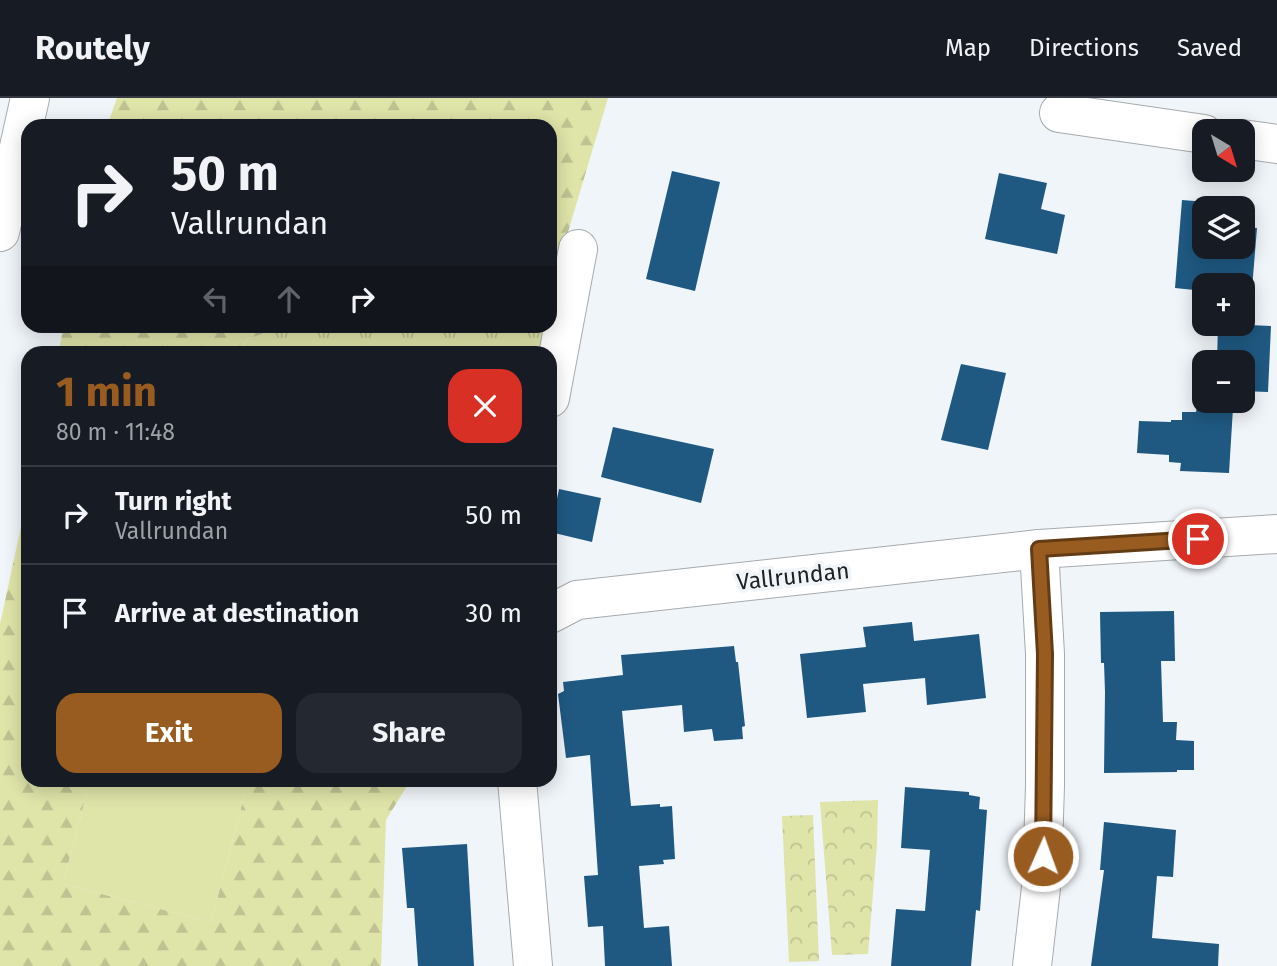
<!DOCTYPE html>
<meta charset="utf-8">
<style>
:root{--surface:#171b24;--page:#242831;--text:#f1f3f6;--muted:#9ea1a6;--line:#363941;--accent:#995c20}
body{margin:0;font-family:"Fira Sans",sans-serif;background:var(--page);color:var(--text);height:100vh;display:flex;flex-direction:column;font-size:26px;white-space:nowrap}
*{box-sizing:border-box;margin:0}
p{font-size:23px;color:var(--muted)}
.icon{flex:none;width:38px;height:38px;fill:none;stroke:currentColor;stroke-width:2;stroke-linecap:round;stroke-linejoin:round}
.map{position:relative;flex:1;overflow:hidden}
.drawer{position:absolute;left:21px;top:248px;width:536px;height:441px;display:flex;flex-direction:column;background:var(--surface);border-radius:21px;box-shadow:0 4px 18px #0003}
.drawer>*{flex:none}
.hud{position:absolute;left:21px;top:21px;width:536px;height:214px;border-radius:21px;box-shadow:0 4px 18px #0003;background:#171b24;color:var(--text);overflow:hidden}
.needle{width:46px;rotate:142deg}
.buttons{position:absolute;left:1192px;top:21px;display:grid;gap:14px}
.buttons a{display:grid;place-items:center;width:63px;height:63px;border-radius:14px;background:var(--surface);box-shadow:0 4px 18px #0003;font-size:35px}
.pin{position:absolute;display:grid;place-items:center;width:60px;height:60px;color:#fff;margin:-30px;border:4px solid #fff;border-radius:50%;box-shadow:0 2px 7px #0007}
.me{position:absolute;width:77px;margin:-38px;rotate:2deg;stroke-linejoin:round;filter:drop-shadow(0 0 5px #0008)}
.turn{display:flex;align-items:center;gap:24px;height:147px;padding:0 35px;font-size:32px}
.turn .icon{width:91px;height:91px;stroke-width:2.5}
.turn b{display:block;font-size:49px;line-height:60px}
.lanes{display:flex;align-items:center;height:66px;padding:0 35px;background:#0003;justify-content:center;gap:35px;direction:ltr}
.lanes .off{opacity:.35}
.round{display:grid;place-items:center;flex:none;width:74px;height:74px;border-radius:21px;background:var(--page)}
.summary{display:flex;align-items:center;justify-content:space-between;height:119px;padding:0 35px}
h1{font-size:42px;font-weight:700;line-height:52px;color:var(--accent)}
.cta{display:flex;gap:14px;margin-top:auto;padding:14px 35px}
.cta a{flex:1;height:80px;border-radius:21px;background:var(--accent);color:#fff;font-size:28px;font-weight:700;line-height:80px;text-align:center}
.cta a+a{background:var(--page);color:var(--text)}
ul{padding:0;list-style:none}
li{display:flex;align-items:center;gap:21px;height:98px;padding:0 35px;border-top:2px solid var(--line)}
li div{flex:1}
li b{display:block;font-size:26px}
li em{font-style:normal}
header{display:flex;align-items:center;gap:42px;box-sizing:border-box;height:98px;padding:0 35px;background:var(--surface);border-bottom:2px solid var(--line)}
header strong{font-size:33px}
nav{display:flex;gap:38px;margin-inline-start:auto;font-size:24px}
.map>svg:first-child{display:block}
.grass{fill:url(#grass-tufts)}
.forest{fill:url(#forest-firs)}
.park{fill:url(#park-crowns)}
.garden{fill:#dfe4a9}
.building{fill:#1f5982;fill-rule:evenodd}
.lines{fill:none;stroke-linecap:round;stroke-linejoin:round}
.minor-casing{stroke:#a6abaf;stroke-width:40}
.highway-casing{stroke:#a6abaf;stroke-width:40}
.minor{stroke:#fff;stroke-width:38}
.highway{stroke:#fff;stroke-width:38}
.route-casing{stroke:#633c15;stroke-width:18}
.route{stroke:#995c20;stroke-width:12}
.labels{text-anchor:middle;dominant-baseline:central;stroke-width:7;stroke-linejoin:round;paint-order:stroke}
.street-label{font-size:23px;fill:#1e2021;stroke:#f0f5fa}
</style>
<header>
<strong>Routely</strong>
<nav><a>Map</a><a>Directions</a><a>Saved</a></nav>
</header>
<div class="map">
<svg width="1277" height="868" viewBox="0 0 1277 868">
<defs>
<pattern id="grass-tufts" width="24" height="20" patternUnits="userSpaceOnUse" patternTransform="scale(1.75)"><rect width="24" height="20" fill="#dfe4a9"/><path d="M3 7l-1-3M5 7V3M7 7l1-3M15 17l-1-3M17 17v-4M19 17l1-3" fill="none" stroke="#bfc391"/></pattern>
<pattern id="forest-firs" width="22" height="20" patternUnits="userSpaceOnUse" patternTransform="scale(1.75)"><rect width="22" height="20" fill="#dfe4a9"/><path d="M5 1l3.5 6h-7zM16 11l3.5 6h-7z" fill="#bfc391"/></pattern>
<pattern id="park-crowns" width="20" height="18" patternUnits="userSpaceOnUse" patternTransform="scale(1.75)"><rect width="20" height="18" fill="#dfe4a9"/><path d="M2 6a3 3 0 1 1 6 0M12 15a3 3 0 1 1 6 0" fill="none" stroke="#bfc391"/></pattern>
</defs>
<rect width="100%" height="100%" fill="#f0f5fa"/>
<polygon class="grass" points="568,134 548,255 235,256 248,241 284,228 550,228 550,144"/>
<g class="forest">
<polygon points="117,0 608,0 568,134 550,144 550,28 107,28"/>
<polygon points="64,228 284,228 248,241 235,255 58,255"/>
<polygon points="28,396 28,682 90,683 63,786 211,824 248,683 410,683 386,722 381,868 0,868 0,526"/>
</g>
<g class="park">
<polygon points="878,702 877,746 868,856 832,857 820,704"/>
<polygon points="813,717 819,863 789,864 782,718"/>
</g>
<polygon class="garden" points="90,683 248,683 211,824 63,786"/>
<g class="building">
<polygon points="672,73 720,84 695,193 646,181"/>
<polygon points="999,75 1047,85 1041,111 1065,117 1057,156 985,141"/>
<path d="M1182 102 1245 107 1243 129 1257 130 1249 227 1271 228 1268 294 1242 293V264H1217L1218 226H1242V187H1204V193L1175 190ZM1204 110H1242V149H1204Z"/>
<polygon points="961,266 1006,275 988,352 941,342"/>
<polygon points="1197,308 1233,310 1229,375 1180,373 1181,365 1169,364 1169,357 1137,355 1139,323 1171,324 1171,322 1182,322 1182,314 1196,314"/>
<polygon points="613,329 714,351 701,405 601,379"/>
<polygon points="559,391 601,400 592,444 550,434"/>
<polygon points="1174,513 1175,563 1161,563 1163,624 1177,624 1176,642 1194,643 1194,672 1177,672 1177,674 1104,675 1105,594 1104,565 1101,565 1100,514"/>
<polygon points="912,524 914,543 979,536 986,600 927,607 925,580 863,586 866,614 807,620 800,556 866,549 863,529"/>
<polygon points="734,548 736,564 738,564 745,628 742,629 743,641 714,643 712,631 684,634 682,607 622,613 631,708 660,706 660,709 672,708 675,761 663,762 664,766 639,768 644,830 669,828 672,868 605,868 603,828 588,829 584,778 598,777 590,657 566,660 558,596 564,593 563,584 623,577 621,557"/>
<polygon points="905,689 969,694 969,697 980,699 979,711 987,712 980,813 976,812 971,868 891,868 896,811 925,813 930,752 901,750"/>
<polygon points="1104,724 1176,732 1173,779 1157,778 1152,840 1219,846 1218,868 1091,868 1104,772 1100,772"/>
<polygon points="467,746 474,868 418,868 414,810 407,810 402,750"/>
</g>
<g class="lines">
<g class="minor-casing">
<g id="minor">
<polyline points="1059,15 1204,36"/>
<polyline points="1242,41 1277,46"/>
<polyline points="550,300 578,151"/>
<polyline points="550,516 577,502 1039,451 1277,436"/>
<polyline points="517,682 533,868"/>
<polyline points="1032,868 1042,781 1045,688 1045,556 1039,451"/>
</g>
</g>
<g class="highway-casing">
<polyline id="highway" points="0,134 30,0"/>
</g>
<use href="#minor" class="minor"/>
<use href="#highway" class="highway"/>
</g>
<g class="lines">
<g class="route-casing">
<polyline id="route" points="1043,758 1045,556 1039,451 1198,441"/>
</g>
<use href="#route" class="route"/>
</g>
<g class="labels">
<g class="street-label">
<text transform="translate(793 478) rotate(-6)">Vallrundan</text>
</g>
</g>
</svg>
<div class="buttons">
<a><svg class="needle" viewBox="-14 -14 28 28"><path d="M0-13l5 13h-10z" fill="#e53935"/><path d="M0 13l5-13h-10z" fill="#9ea1a6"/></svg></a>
<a><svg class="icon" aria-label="layers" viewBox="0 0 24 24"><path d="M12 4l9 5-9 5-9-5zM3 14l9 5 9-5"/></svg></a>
<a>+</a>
<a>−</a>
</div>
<div class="pin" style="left:1198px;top:441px;background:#d93025"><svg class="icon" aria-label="arrive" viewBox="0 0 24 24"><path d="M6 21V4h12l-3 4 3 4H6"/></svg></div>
<svg class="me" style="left:1043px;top:758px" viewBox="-20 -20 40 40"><circle r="17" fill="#995c20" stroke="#fff" stroke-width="3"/><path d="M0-11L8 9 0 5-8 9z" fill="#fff"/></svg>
<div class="hud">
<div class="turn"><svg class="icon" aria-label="right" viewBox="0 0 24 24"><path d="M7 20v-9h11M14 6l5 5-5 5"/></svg><div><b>50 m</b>Vallrundan</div></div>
<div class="lanes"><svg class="icon off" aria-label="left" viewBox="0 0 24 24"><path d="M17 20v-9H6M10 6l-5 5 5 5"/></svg><svg class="icon off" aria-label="ahead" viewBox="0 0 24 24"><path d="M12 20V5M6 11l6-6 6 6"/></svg><svg class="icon" aria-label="right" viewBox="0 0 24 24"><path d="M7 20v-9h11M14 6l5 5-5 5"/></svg></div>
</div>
<section class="drawer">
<div class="summary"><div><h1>1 min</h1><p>80 m · 11:48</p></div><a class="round" style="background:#d93025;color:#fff"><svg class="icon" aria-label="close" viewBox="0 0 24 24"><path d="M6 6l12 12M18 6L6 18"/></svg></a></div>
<ul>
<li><svg class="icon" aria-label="right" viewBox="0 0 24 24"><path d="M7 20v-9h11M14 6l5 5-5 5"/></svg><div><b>Turn right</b><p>Vallrundan</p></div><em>50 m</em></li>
<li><svg class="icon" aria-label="arrive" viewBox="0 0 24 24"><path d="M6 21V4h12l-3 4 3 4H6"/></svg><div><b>Arrive at destination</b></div><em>30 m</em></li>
</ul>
<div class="cta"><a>Exit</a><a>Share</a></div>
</section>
</div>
